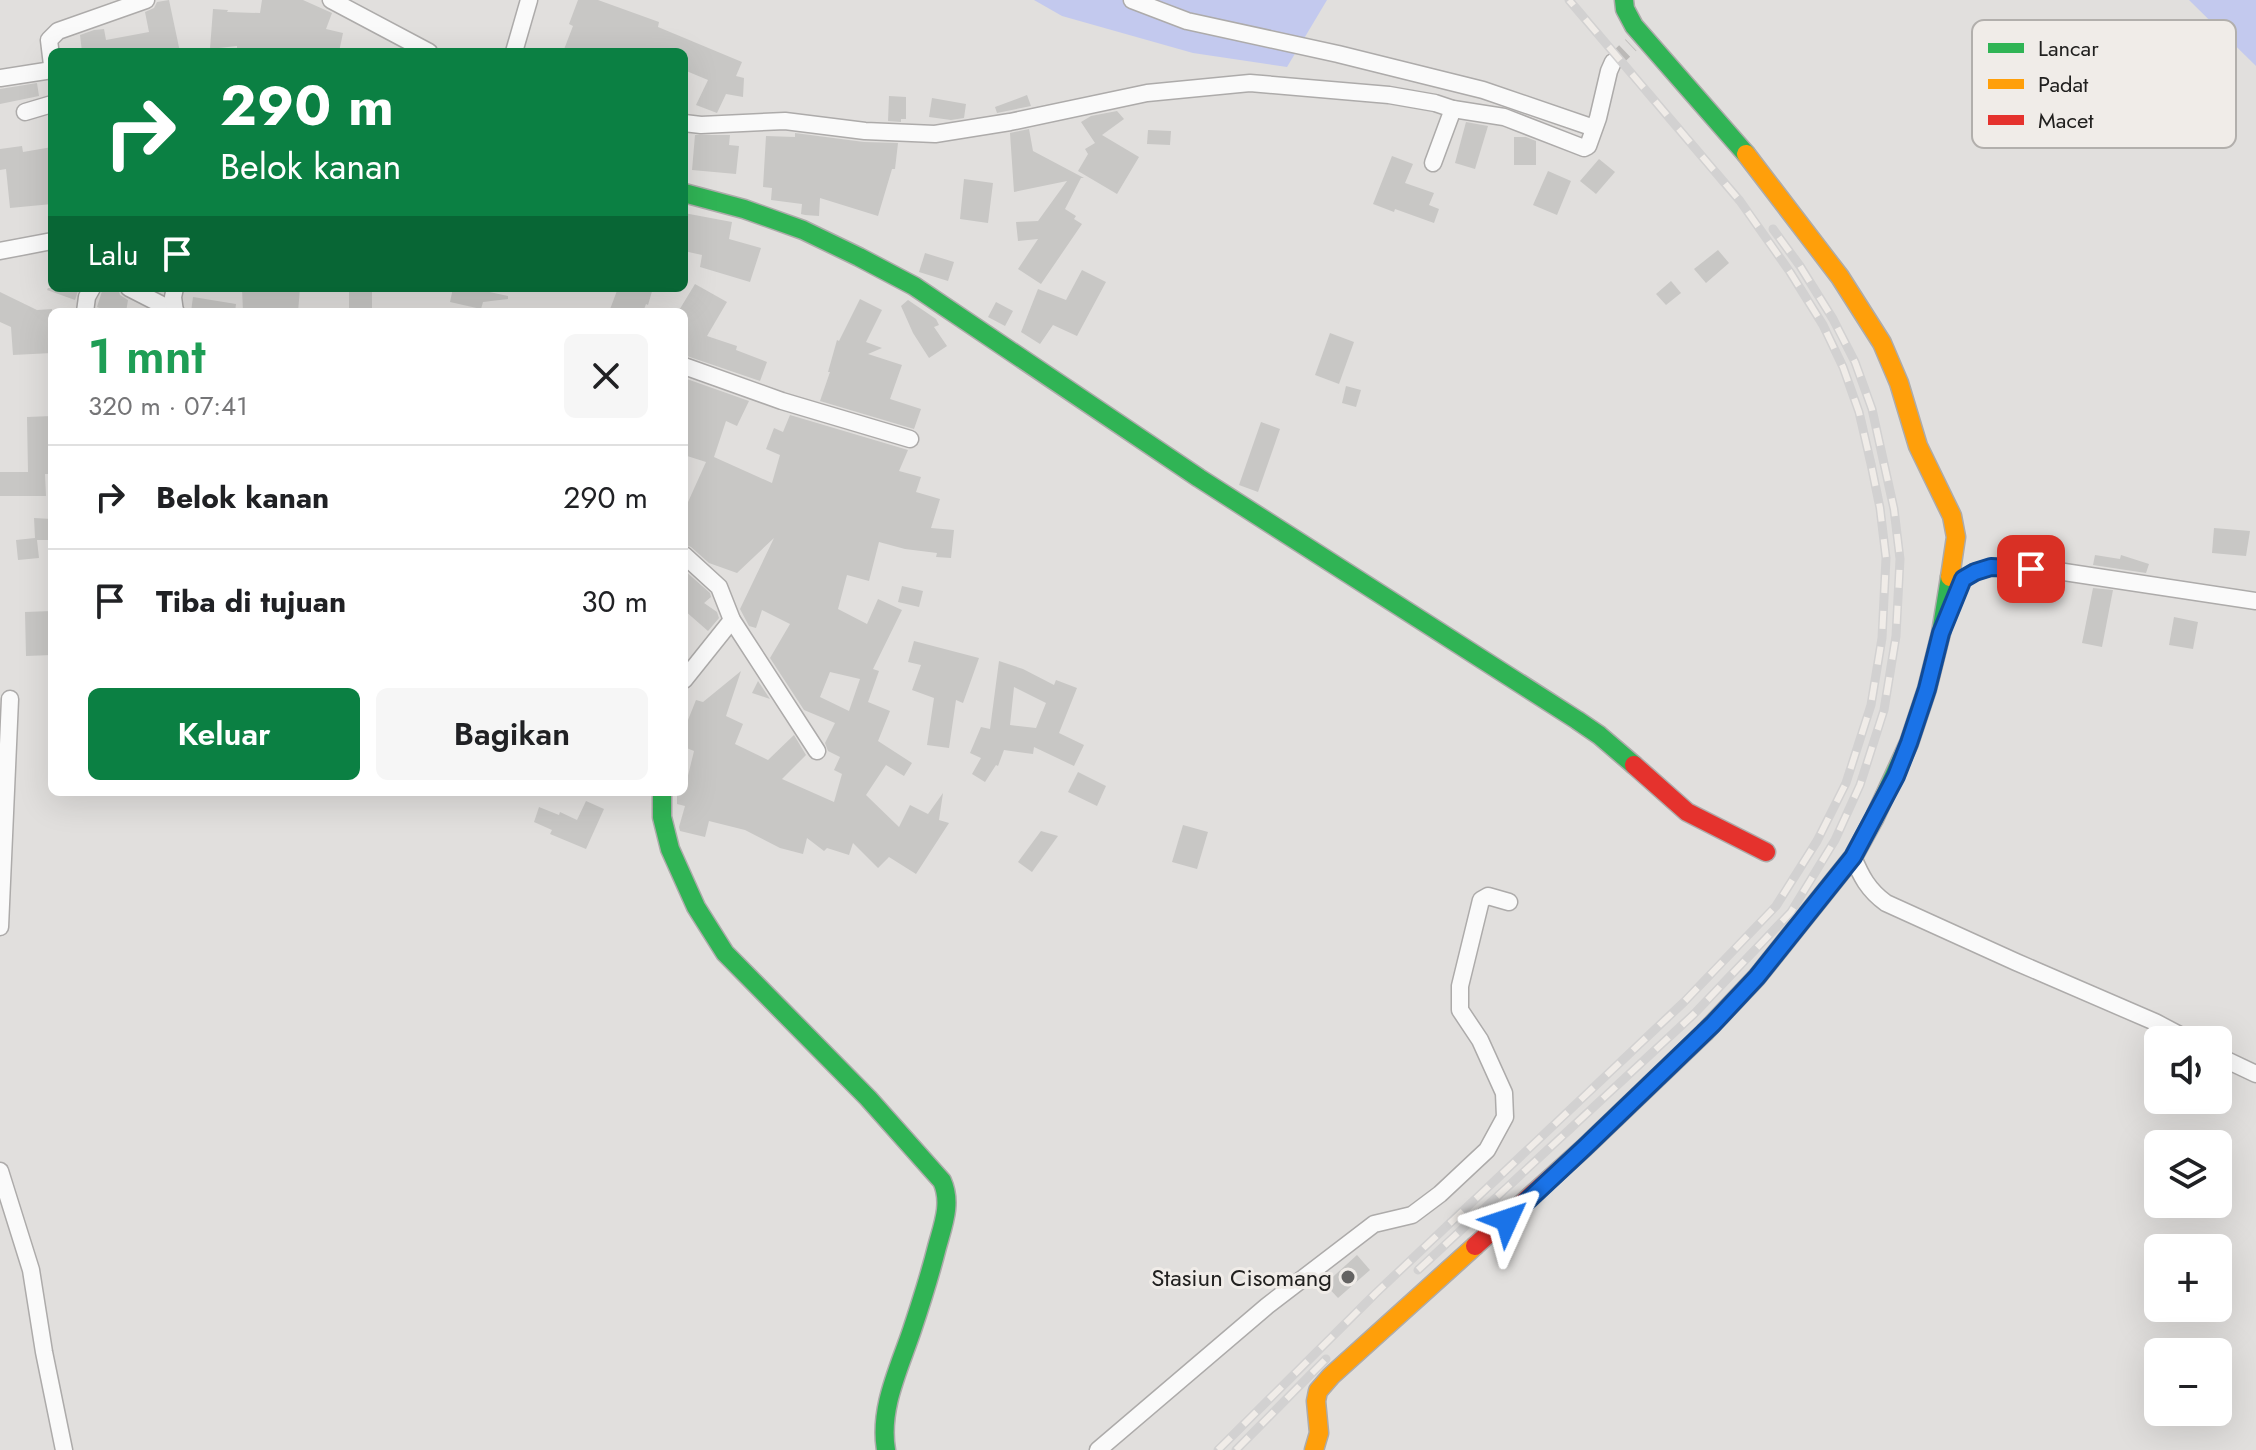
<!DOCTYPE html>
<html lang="id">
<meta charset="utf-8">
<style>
:root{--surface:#fff;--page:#f6f6f6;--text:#202124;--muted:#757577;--line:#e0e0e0;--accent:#0b8043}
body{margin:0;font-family:Jost,sans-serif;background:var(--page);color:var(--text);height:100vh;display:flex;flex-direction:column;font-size:30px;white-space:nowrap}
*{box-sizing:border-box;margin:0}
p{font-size:26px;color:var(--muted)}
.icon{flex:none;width:44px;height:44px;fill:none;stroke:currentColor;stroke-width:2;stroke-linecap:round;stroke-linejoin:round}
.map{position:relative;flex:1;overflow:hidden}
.drawer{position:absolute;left:48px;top:308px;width:640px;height:488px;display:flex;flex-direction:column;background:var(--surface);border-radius:12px;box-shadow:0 8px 32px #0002}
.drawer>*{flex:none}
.banner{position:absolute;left:48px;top:48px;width:640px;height:244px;border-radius:12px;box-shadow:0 8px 32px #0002;background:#0b8043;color:#fff;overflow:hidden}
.fabs{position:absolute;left:2144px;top:1026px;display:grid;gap:16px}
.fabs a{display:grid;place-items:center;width:88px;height:88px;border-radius:12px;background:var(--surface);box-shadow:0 8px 32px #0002;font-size:40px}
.pin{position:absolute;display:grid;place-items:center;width:68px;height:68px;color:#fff;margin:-34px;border-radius:16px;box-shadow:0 4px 12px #0006}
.me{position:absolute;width:88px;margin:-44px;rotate:48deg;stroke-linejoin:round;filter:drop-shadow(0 0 6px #0008)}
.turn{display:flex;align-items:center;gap:28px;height:168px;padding:0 40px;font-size:36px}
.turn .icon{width:104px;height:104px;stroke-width:2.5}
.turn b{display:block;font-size:56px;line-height:68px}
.then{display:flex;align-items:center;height:76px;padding:0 40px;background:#0003;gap:16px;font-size:30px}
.round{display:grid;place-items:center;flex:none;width:84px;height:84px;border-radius:12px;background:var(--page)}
.head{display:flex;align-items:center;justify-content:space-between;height:136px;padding:0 40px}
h1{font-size:48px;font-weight:600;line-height:60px;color:#1e9e55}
.primary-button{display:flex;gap:16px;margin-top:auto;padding:16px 40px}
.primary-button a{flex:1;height:92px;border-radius:12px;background:var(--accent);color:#fff;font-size:32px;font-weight:600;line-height:92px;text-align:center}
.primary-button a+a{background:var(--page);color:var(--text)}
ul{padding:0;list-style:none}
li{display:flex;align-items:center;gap:24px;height:104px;padding:0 40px;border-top:2px solid var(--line)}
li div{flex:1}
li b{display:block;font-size:30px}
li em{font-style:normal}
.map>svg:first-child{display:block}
.green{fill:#c3c9ee}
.building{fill:#c8c7c5;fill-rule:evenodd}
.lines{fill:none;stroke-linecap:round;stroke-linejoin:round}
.street-tunnel{stroke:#bbb9b7;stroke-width:16;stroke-dasharray:16 8;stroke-linecap:butt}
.street-casing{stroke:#adabaa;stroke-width:19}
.fast-casing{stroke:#adabaa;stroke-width:21}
.slow-casing{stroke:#adabaa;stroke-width:21}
.jam-casing{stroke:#adabaa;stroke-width:21}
.street{stroke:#fafafa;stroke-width:16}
.fast{stroke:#30b455;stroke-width:18}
.slow{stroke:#ff9f0a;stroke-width:18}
.jam{stroke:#e5322d;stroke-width:18}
.rail-casing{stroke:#d2d1d1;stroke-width:9}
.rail{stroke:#f0ece8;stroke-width:6;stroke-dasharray:18;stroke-linecap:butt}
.route-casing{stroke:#114b97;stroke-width:20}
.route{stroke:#1a73e8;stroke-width:14}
.poi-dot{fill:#646362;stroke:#f0ece8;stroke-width:3}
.labels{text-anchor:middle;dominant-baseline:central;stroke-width:6;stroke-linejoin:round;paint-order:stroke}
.poi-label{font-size:24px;fill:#21201f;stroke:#f0ece8;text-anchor:end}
.key{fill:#f0ece8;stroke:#b2afac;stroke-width:2}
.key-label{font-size:22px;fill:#21201f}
</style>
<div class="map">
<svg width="2256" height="1450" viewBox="0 0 2256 1450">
<rect width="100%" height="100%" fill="#e1dfdd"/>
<g class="green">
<polygon points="1034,0 1327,0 1287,67 1193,53 1062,16"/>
<polygon points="2189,0 2256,0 2256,66"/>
</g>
<g class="building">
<polygon points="169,0 180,52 82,52 80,35 94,30 104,29 106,40 149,32 145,12 154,8 157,2"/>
<polygon points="262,0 303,0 332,13 326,29 343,33 339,52 237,52 237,46 210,49 213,9 228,10 227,12 260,13"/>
<polygon points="578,0 598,0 659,22 658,27 742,62 736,76 744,78 743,97 726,94 717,113 696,105 708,80 684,70 684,52 563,52 573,26 569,24"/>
<polygon points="37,83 39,96 0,104 0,89"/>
<polygon points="1027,95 1031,106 997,113 995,107"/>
<polygon points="889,96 906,97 906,119 901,119 901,122 888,121"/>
<polygon points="932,98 966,104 964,118 951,120 929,117"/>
<polygon points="1117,111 1124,119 1102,135 1139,157 1117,194 1078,171 1088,154 1085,149 1095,143 1081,122 1091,116"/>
<polygon points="1466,122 1488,126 1475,169 1455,163"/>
<polygon points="1029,129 1033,151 1084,178 1081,178 1065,209 1076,216 1074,219 1082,224 1041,284 1018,269 1038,239 1018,241 1016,222 1038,221 1067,181 1014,192 1010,133"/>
<polygon points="1148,130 1171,131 1170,145 1147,144"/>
<polygon points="795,133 864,142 898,143 895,169 892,169 878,216 820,198 819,216 805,215 801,214 802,204 771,200 772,188 763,187 766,136 795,137"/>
<polygon points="695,135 730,135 729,145 739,146 736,174 692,170"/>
<polygon points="1514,137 1526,137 1536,141 1536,165 1514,165"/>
<polygon points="22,146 23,152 52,147 52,204 10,208 6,169 0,170 0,149"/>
<polygon points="1392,156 1413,164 1405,183 1434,193 1429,205 1439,209 1434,223 1395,209 1394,212 1373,204"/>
<polygon points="1599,159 1615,172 1596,194 1580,181"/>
<polygon points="1548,171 1571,181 1557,215 1533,205"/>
<polygon points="964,179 993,183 988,223 960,219"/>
<polygon points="684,213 732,222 729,239 761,248 750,282 700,267 702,255 684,251"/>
<polygon points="1718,250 1729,263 1706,283 1694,269"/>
<polygon points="925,253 954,262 948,281 919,272"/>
<polygon points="1082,270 1106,282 1077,336 1053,325 1040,344 1021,332 1038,289 1066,300"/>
<polygon points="1671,281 1681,293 1666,305 1656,294"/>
<polygon points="695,284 727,302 707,336 737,346 736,350 767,362 760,381 684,355 684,312 678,312"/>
<polygon points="48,288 79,288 75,300 47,290"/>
<polygon points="103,288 118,288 120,295 128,300 126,312 110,312 97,307"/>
<polygon points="242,288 300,288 298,312 243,312"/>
<rect x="349" y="288" width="23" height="24"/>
<polygon points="453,288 471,288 508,296 508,299 483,302 481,309 450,302"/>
<polygon points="618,288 653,288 648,305 646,304 643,312 609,312"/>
<polygon points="0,292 37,310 52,309 52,353 13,355 11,327 0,322"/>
<polygon points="193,297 236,304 235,312 191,312"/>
<polygon points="860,299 882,310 866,342 882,348 868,354 902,365 890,399 921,409 914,429 820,401 830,372 828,372 837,340 839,341"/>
<polygon points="908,300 936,319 939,325 934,327 947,346 929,358 913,333 901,306"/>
<polygon points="996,302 1013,311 1005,326 988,317"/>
<polygon points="1330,333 1354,342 1339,384 1315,375"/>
<path d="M684 378 749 401 737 426 726 421 714 457 772 483 780 455 766 449 774 428 783 432 790 415 908 450 899 471 921 477 916 492 940 499 931 528 954 530 951 558 936 557 937 553 905 549 879 542 869 581 847 575 838 609 867 624 878 599 902 610 873 669 879 671 868 702 890 711 878 741 912 763 904 776 886 765 866 795 899 827 910 805 928 814 943 793 939 820 949 823 916 874 889 857 878 868 853 843 849 855 827 848 824 851 807 838 803 854 780 848 745 830 709 821 705 837 680 831 679 827 685 806 677 804V792H684L694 751 684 747V730L696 700 703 702 741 671 726 716 743 724 735 744 768 760 794 735 806 755 782 779 834 802 842 774 834 770 840 757 828 751 825 743 835 723 804 710 770 658 790 624 762 610 756 628 749 626 740 609 774 538 737 573 709 563 691 547 684 544V511L706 462 684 455ZM830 672 860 679 849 711 820 697Z"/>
<polygon points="1346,386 1361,390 1356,407 1342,403"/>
<polygon points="52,416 52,474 45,474 46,496 0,496 0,472 28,472 27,417"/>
<polygon points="1261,422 1280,429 1258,492 1239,485"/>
<polygon points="34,518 52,519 52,540 37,540 39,558 18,560 16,540 35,538"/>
<polygon points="2214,528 2250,531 2246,556 2212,553"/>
<polygon points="2095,555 2120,559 2121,555 2149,564 2146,573 2093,565"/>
<polygon points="684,570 710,593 711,597 704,603 717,612 719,618 708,631 684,610"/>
<polygon points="902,586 923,591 919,607 898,602"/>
<polygon points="2093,588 2113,590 2102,647 2082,643"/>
<polygon points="52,611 52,655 26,656 25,612"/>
<polygon points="2174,617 2198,622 2193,649 2169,645"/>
<polygon points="914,641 979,658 963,703 956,700 949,748 927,745 934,698 912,690 921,665 908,662"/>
<path d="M999 661 1023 669 1054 685 1056 680 1077 688 1059 733 1084 745 1074 766 1034 747 1033 754 1004 750 998 766 996 765 985 782 972 774 981 758 970 753 981 727 990 729ZM1014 687 1046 703 1036 728 1010 725Z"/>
<polygon points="758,681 770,699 752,693"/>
<polygon points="1078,772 1106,786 1097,806 1068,792"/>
<polygon points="586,801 604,809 586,849 550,834 552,830 534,822 539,807 559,815 560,812 577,820"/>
<polygon points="1183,825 1208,832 1197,869 1172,862"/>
<polygon points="1041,831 1058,836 1032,872 1018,862"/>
<polygon points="1357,1255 1370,1270 1338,1298 1325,1284"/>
</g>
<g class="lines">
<polyline class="street-tunnel" points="1613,62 1631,45"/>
<g class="street-casing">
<g id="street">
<polyline points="331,0 429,52"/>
<polyline points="1132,0 1187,21 1338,54 1483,90 1594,128"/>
<polyline points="514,52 529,0"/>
<polyline points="52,65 49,40 58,31 146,0"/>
<polyline points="0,78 52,70"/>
<polyline points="25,112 52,104"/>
<polyline points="684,123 701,125 785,121 865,131 935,134 1010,122 1147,93 1250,83 1389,95 1435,103 1453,109 1504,117 1584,148 1588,146 1598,118 1609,71 1613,62"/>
<polyline points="1433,163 1453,109"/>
<polyline points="0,251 52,241"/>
<polyline points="129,288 176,312"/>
<polyline points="85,312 87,297 92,288"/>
<polyline points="175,312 173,297 175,288"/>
<polyline points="684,366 782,401 910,439"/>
<polyline points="684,555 719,587 732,620 817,751"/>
<polyline points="1953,601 1963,579 1975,572 1991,567 2051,570 2256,601"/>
<polyline points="684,680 732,620"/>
<path d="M1853 857C1861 876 1868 890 1886 903L2016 962 2155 1022 2189 1040"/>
<polyline points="0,927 10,699"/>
<polyline points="2218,1056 2256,1074"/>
<polyline points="0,1171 31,1270 44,1352 64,1450"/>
<polyline points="1098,1450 1267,1306 1374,1224 1412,1215 1440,1194 1487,1150 1505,1117 1504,1093 1480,1040 1460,1010 1460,986 1481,900 1488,896 1509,902"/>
</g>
</g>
<g class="fast-casing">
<g id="fast">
<polyline points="1624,0 1625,9 1634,26 1746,154"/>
<polyline points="684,193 744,209 803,230 859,257 914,286 1199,478 1577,720 1599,735 1634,765"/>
<path d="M662 792V817L670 849 696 907 725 953 868 1098 942 1181C952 1203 943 1225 937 1247 930 1275 921 1303 912 1330 899 1369 879 1408 886 1450"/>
<polyline points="1705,1032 1757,977 1853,857 1874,819 1909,743 1927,689 1941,633 1950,577"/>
</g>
</g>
<g class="slow-casing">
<g id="slow">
<polyline points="1746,154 1840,277 1882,343 1899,383 1918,446 1952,516 1956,537 1950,577"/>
<polyline points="1314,1450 1319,1433 1316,1401 1318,1391 1331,1376 1475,1246"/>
</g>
</g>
<g class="jam-casing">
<g id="jam">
<polyline points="1634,765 1687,812 1766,852"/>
<polyline points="1475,1246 1584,1148 1705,1032"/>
</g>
</g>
<use href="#street" class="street"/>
<use href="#fast" class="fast"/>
<use href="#slow" class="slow"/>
<use href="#jam" class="jam"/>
<g class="rail-casing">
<g id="rail">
<polyline points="1418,1270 1694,1014 1791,912 1835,840 1860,785 1884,710 1896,636 1900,559 1894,509 1872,409 1855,362 1833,319 1800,266 1773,229"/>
<polyline points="1218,1450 1376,1293 1684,1002 1776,906 1817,841 1846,783 1871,705 1882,638 1886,558 1880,508 1871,464 1859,412 1843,367 1823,325 1790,272 1740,201 1569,0"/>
<polyline points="1236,1450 1326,1359"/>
</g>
</g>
<use href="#rail" class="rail"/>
</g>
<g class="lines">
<g class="route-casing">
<polyline id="route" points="1507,1220 1584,1148 1713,1024 1757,977 1853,857 1896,776 1909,743 1927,689 1941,633 1963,579 1975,572 1991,567 2031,569"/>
</g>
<use href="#route" class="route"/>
</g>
<circle class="poi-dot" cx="1348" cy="1277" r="8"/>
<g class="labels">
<g class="poi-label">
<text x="1332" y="1277">Stasiun Cisomang</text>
</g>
</g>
<rect x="1972" y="20" width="264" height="128" rx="12" class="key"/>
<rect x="1988" y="43" width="36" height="10" fill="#30b455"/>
<rect x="1988" y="79" width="36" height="10" fill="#ff9f0a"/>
<rect x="1988" y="115" width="36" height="10" fill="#e5322d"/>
<g class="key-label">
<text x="2038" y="56">Lancar</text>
<text x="2038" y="92">Padat</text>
<text x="2038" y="128">Macet</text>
</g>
</svg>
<div class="fabs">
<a><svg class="icon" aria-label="sound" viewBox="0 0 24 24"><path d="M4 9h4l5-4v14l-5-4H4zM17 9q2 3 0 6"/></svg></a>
<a><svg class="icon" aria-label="layers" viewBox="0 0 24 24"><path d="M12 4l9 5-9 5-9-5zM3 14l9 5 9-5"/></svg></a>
<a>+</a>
<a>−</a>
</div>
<div class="pin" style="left:2031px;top:569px;background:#d93025"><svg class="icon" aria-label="arrive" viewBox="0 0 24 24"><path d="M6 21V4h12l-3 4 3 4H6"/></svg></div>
<svg class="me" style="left:1507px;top:1220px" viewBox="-20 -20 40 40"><path d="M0-17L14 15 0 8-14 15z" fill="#1a73e8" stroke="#fff" stroke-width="4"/></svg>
<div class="banner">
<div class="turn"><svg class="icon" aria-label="right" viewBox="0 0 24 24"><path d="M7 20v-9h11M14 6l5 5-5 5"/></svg><div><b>290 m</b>Belok kanan</div></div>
<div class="then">Lalu<svg class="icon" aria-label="arrive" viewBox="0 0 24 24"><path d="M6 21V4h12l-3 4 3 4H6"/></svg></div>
</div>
<section class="drawer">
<div class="head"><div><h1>1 mnt</h1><p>320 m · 07:41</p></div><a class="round"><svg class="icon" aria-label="close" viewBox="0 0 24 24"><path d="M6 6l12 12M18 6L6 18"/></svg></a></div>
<ul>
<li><svg class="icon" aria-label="right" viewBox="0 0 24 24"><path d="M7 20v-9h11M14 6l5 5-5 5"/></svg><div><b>Belok kanan</b></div><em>290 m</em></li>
<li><svg class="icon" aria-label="arrive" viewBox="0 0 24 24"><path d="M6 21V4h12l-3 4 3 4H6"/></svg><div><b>Tiba di tujuan</b></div><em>30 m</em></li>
</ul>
<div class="primary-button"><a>Keluar</a><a>Bagikan</a></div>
</section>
</div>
